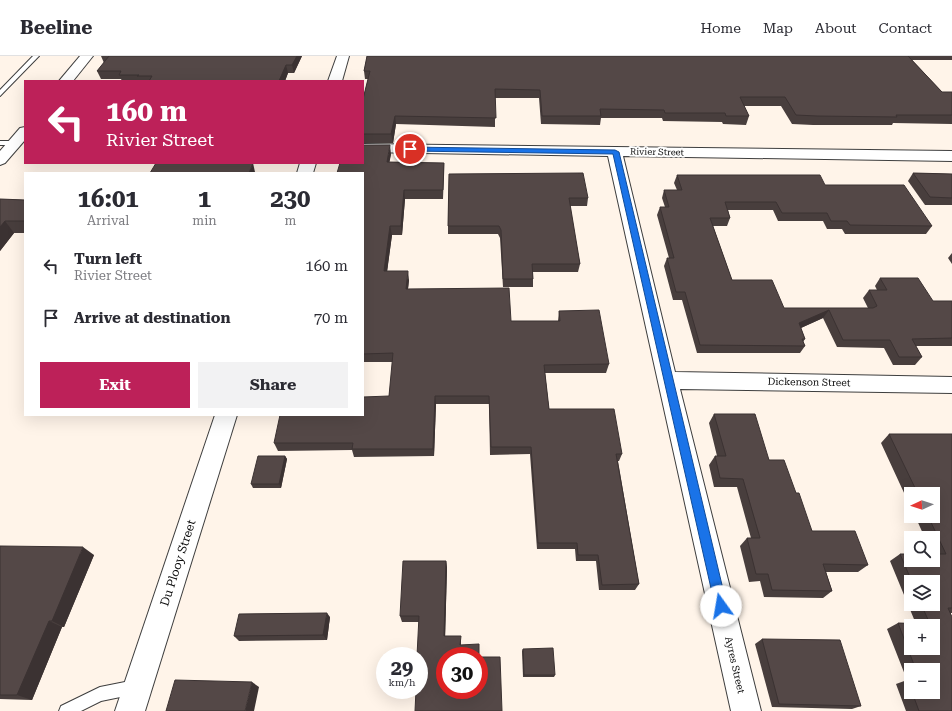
<!DOCTYPE html>
<meta charset="utf-8">
<style>
:root{--surface:#fff;--page:#f2f2f3;--text:#2b2b33;--muted:#7c7c81;--line:#e1e1e2;--accent:#bd2159}
body{margin:0;font-family:"Roboto Serif",serif;background:var(--page);color:var(--text);height:100vh;display:flex;flex-direction:column;font-size:15px;white-space:nowrap}
*{box-sizing:border-box;margin:0}
p{font-size:13px;color:var(--muted)}
.icon{flex:none;width:22px;height:22px;fill:none;stroke:currentColor;stroke-width:2;stroke-linecap:round;stroke-linejoin:round}
.map{position:relative;flex:1;overflow:hidden}
.panel{position:absolute;left:24px;top:116px;width:340px;height:244px;display:flex;flex-direction:column;background:var(--surface);border-radius:0px;box-shadow:0 4px 16px #0002}
.panel>*{flex:none}
.banner{position:absolute;left:24px;top:24px;width:340px;height:84px;border-radius:0px;box-shadow:0 4px 16px #0002;background:#bd2159;color:#fff;overflow:hidden}
.needle{width:26px;rotate:267deg}
.controls{position:absolute;left:904px;top:431px;display:grid;gap:8px}
.controls a{display:grid;place-items:center;width:36px;height:36px;border-radius:0px;background:var(--surface);box-shadow:0 4px 16px #0002;font-size:20px}
.speed{position:absolute;left:376px;top:591px;display:flex;gap:8px;font-size:20px;font-weight:700;text-align:center}
.speed>*{display:grid;place-content:center;width:52px;height:52px;border-radius:50%;background:var(--surface);box-shadow:0 4px 16px #0002;line-height:1}
.speed small{font-size:10px;font-weight:400}
.speed .limit{border:6px solid #d22;background:#fff;color:#111}
.pin{position:absolute;display:grid;place-items:center;width:34px;height:34px;color:#fff;margin:-17px;border:2px solid #fff;border-radius:50%;box-shadow:0 1px 4px #0007}
.me{position:absolute;width:44px;margin:-22px;rotate:347deg;stroke-linejoin:round;filter:drop-shadow(0 0 3px #0008)}
.turn{display:flex;align-items:center;gap:14px;height:84px;padding:0 16px;font-size:18px}
.turn .icon{width:52px;height:52px;stroke-width:2.5}
.turn b{display:block;font-size:28px;line-height:34px}
.eta{display:flex;justify-content:space-evenly;align-items:center;height:68px;text-align:center}
.eta b{font-size:24px;font-weight:700;line-height:28px}
.cta{display:flex;gap:8px;margin-top:auto;padding:8px 16px}
.cta a{flex:1;height:46px;border-radius:0px;background:var(--accent);color:#fff;font-size:16px;font-weight:700;line-height:46px;text-align:center}
.cta a+a{background:var(--page);color:var(--text)}
ul{padding:0;list-style:none}
li{display:flex;align-items:center;gap:12px;height:52px;padding:0 16px}
li div{flex:1}
li b{display:block;font-size:15px}
li em{font-style:normal}
header{display:flex;align-items:center;gap:24px;box-sizing:border-box;height:56px;padding:0 20px;background:var(--surface);border-bottom:1px solid var(--line)}
header strong{font-size:19px}
nav{display:flex;gap:22px;margin-inline-start:auto;font-size:14px}
.map>svg:first-child{display:block}
.lines{fill:none;stroke-linecap:round;stroke-linejoin:round}
.service-casing{stroke:#3e3e3e;stroke-width:2}
.minor-casing{stroke:#3e3e3e;stroke-width:2}
.service{fill:#fff;fill-rule:evenodd}
.minor{fill:#fff;fill-rule:evenodd}
.wall{fill:#483e3d;fill-rule:evenodd}
.shaded-wall{fill:#3b3232}
.building{fill:#544847;stroke:#3b3232;fill-rule:evenodd}
.route{fill:#1a73e8;stroke:#114b97}
.labels{text-anchor:middle;dominant-baseline:central;stroke-width:4;stroke-linejoin:round;paint-order:stroke}
.far-street-label{font-size:9px;fill:#0b0b0b;stroke:#fff}
.street-label{font-size:10px;fill:#0b0b0b;stroke:#fff}
.near-street-label{font-size:12px;fill:#0b0b0b;stroke:#fff}
</style>
<header>
<strong>Beeline</strong>
<nav><a>Home</a><a>Map</a><a>About</a><a>Contact</a></nav>
</header>
<div class="map">
<svg width="952" height="655" viewBox="0 0 952 655">
<rect width="100%" height="100%" fill="#fff4e9"/>
<g class="lines">
<g class="service-casing">
<g id="service">
<polygon points="33,0 39,0 0,40 0,34"/>
<polygon points="0,85 15,85 18,87 15,89 0,89"/>
<polygon points="135,624 140,626 142,631 140,636 135,638 101,645 81,655 59,655 61,650 100,631"/>
</g>
</g>
<g class="minor-casing">
<g id="minor">
<polygon points="80,0 93,0 73,25 59,25"/>
<polygon points="337,0 349,0 342,25 328,25"/>
<polygon points="25,71 25,84 5,107 0,109 0,95 20,72"/>
<polygon points="363,88 952,95 952,105 623,100 675,316 952,321 952,337 680,333 761,655 731,655 608,100 363,96"/>
<polygon points="300,107 316,107 313,117 297,117"/>
<polygon points="215,359 237,359 145,655 115,655"/>
</g>
</g>
<use href="#service" class="service"/>
<use href="#minor" class="minor"/>
</g>
<g class="wall">
<polygon points="101,0 302,0 294,17 288,17 285,25 122,25 121,23 101,23 97,15 104,7"/>
<polygon points="367,0 952,0 952,4 912,4 942,36 952,36 952,68 893,67 892,69 813,69 792,68 781,50 744,50 749,60 746,69 723,68 722,66 663,65 662,62 601,62 600,69 541,68 539,42 495,42 495,71 396,68 393,87 363,87 363,43 368,23 365,23 364,15"/>
<polygon points="391,98 389,106 444,107 444,115 443,143 405,143 402,179 392,179 387,215 409,224 408,233 511,265 558,265 559,255 609,308 606,317 545,317 549,353 622,398 619,405 618,405 639,528 635,534 599,534 596,505 576,505 575,493 537,493 530,398 490,399 489,348 436,348 434,400 354,401 352,394 278,395 274,387 389,340 393,306 363,306 363,107"/>
<polygon points="913,117 952,118 952,149 925,149 908,125"/>
<polygon points="449,118 588,142 587,150 570,150 580,208 578,216 533,216 533,231 503,231 500,182 498,178 448,178 448,170"/>
<polygon points="677,119 825,129 932,170 926,178 845,178 842,173 827,173 823,165 778,165 773,154 728,154 730,162 727,170 713,170 732,224 784,252 868,252 863,242 869,234 877,234 875,230 880,222 933,245 952,245 952,290 916,290 922,301 915,309 893,309 884,292 837,291 823,262 801,272 805,283 803,286 805,290 800,297 697,297 682,244 673,244 664,210 667,202 669,202 657,159 660,151 665,151 662,142 664,134 677,134 674,127"/>
<polygon points="0,143 25,144 25,177 14,177 0,195"/>
<polygon points="952,197 952,208 948,202"/>
<polygon points="714,358 769,404 796,437 812,475 868,509 858,516 826,516 832,535 823,542 764,541 760,525 749,526 740,490 747,482 751,482 737,431 714,431 709,409 715,400 717,400 709,367"/>
<path d="M889 378H952V557H951L952 655H906L896 628 907 624 887 573 898 567 916 568 890 505 900 498 933 504V482H925L915 460H933V438H911V452L881 387ZM911 526H933V548H911ZM911 614H933V636H911Z"/>
<polygon points="285,400 287,403 281,432 253,432 251,428"/>
<polygon points="0,490 94,499 64,571 62,571 32,644 0,643"/>
<polygon points="446,505 447,512 445,580 461,585 461,589 479,601 502,655 419,566 402,566 400,560"/>
<polygon points="330,561 327,584 239,585 234,580"/>
<polygon points="762,583 861,650 852,653 772,651 755,588"/>
<polygon points="523,593 555,619 554,621 523,621 522,595"/>
</g>
<g class="shaded-wall">
<polygon points="297,0 302,0 294,17 292,9"/>
<polygon points="286,9 288,17 285,25 279,25"/>
<polygon points="395,60 396,68 393,87 391,78"/>
<polygon points="390,89 391,98 388,115 387,106"/>
<polygon points="253,107 255,116 255,117 249,117"/>
<polygon points="404,134 405,143 402,179 401,170"/>
<polygon points="5,165 14,177 0,195 0,171"/>
<polygon points="390,170 392,179 386,224 384,215"/>
<polygon points="408,215 409,224 407,241 406,233"/>
<polygon points="829,254 823,262 794,275 799,267"/>
<polygon points="435,340 436,348 434,400 433,393"/>
<polygon points="285,400 287,403 281,432 279,428"/>
<polygon points="83,491 94,499 64,571 52,565"/>
<polygon points="446,505 447,512 445,586 444,580"/>
<polygon points="327,557 330,561 327,584 323,579"/>
<polygon points="49,565 62,571 32,644 17,639"/>
<polygon points="252,626 259,631 254,655 245,655"/>
</g>
<g class="building">
<polygon points="109,0 297,0 292,9 286,9 279,25 149,25 152,20 137,20 139,19 119,19 121,15 97,15"/>
<polygon points="367,0 908,0 942,36 952,36 952,59 896,59 897,61 817,60 796,59 785,41 740,41 749,60 726,60 725,57 665,57 664,54 600,53 601,60 542,60 540,34 495,33 496,62 395,60 391,78 363,78 363,43 370,15 364,15"/>
<polygon points="363,89 390,89 387,106 444,107 443,134 404,134 401,170 390,170 384,215 408,215 406,233 509,232 511,265 560,265 559,255 599,254 609,308 544,309 549,353 614,353 622,398 616,398 639,528 602,529 598,499 578,499 577,487 538,487 531,391 491,391 489,340 435,340 433,393 352,393 353,387 274,387 280,359 363,359 363,341 389,340 393,297 363,298 363,117 337,117 340,107 363,107"/>
<polygon points="156,107 253,107 249,117 150,117"/>
<polygon points="583,117 588,142 569,142 580,208 532,208 533,223 503,223 501,174 499,170 448,170 449,118"/>
<polygon points="913,117 952,118 952,142 930,141"/>
<polygon points="677,119 820,119 825,129 904,129 932,170 850,169 847,165 831,165 827,157 782,157 776,146 725,146 730,162 710,162 732,224 772,224 784,252 873,252 877,250 869,234 887,234 880,222 918,222 933,245 952,245 952,282 912,283 922,301 899,301 890,284 843,284 829,254 799,267 805,283 802,283 805,290 700,289 685,236 676,236 667,202 674,202 660,151 669,151 664,134 682,134"/>
<polygon points="0,143 25,144 25,165 5,165 0,171"/>
<polygon points="714,358 755,358 769,404 784,404 796,437 799,437 812,475 855,475 868,509 823,508 832,535 772,534 768,518 756,518 747,482 760,482 743,423 720,422 715,400 726,400"/>
<path d="M889 378H952V552H948L952 561V655H919L912 636H933V614H916L898 567 930 568 921 548H933V526H912L900 498H911V504H933V498H946L928 460H933V438H918ZM911 570H933V592H911Z"/>
<polygon points="258,400 285,400 279,428 251,428"/>
<polygon points="0,490 83,491 52,565 49,565 17,639 0,639"/>
<path d="M403 505H446L444 580H461L460 589 479 588V601H500L502 655H415L416 634H419V600H417L419 560H400ZM445 600H479V634H445Z"/>
<polygon points="327,557 323,579 234,580 239,558"/>
<polygon points="762,583 840,584 861,650 779,648"/>
<polygon points="553,592 555,619 524,619 523,593"/>
<polygon points="175,624 252,626 245,655 166,655"/>
<polygon points="907,624 911,624 911,633"/>
</g>
<polygon class="route" points="408,91 615,94 619,96 727,550 725,554 721,555 717,554 715,550 613,98 410,95 407,93"/>
<g class="labels">
<g class="far-street-label">
<text transform="translate(657 96) rotate(1)">Rivier Street</text>
</g>
<g class="street-label">
<text transform="translate(809 326) rotate(1)">Dickenson Street</text>
<text transform="translate(735 609) rotate(77)">Ayres Street</text>
</g>
<g class="near-street-label">
<text transform="translate(178 507) rotate(-72)">Du Plooy Street</text>
</g>
</g>
</svg>
<div class="controls">
<a><svg class="needle" viewBox="-14 -14 28 28"><path d="M0-13l5 13h-10z" fill="#e53935"/><path d="M0 13l5-13h-10z" fill="#7c7c81"/></svg></a>
<a><svg class="icon" aria-label="search" viewBox="0 0 24 24"><circle cx="10" cy="10" r="6"/><path d="M15 15l6 6"/></svg></a>
<a><svg class="icon" aria-label="layers" viewBox="0 0 24 24"><path d="M12 4l9 5-9 5-9-5zM3 14l9 5 9-5"/></svg></a>
<a>+</a>
<a>−</a>
</div>
<div class="speed"><div>29<small>km/h</small></div><div class="limit">30</div></div>
<div class="pin" style="left:410px;top:93px;background:#d93025"><svg class="icon" aria-label="arrive" viewBox="0 0 24 24"><path d="M6 21V4h12l-3 4 3 4H6"/></svg></div>
<svg class="me" style="left:721px;top:550px" viewBox="-20 -20 40 40"><circle r="19" fill="#fff"/><path d="M0-13L10 11 0 6-10 11z" fill="#1a73e8"/></svg>
<div class="banner">
<div class="turn"><svg class="icon" aria-label="left" viewBox="0 0 24 24"><path d="M17 20v-9H6M10 6l-5 5 5 5"/></svg><div><b>160 m</b>Rivier Street</div></div>
</div>
<section class="panel">
<div class="eta">
<div><b>16:01</b><p>Arrival</p></div>
<div><b>1</b><p>min</p></div>
<div><b>230</b><p>m</p></div>
</div>
<ul>
<li><svg class="icon" aria-label="left" viewBox="0 0 24 24"><path d="M17 20v-9H6M10 6l-5 5 5 5"/></svg><div><b>Turn left</b><p>Rivier Street</p></div><em>160 m</em></li>
<li><svg class="icon" aria-label="arrive" viewBox="0 0 24 24"><path d="M6 21V4h12l-3 4 3 4H6"/></svg><div><b>Arrive at destination</b></div><em>70 m</em></li>
</ul>
<div class="cta"><a>Exit</a><a>Share</a></div>
</section>
</div>
